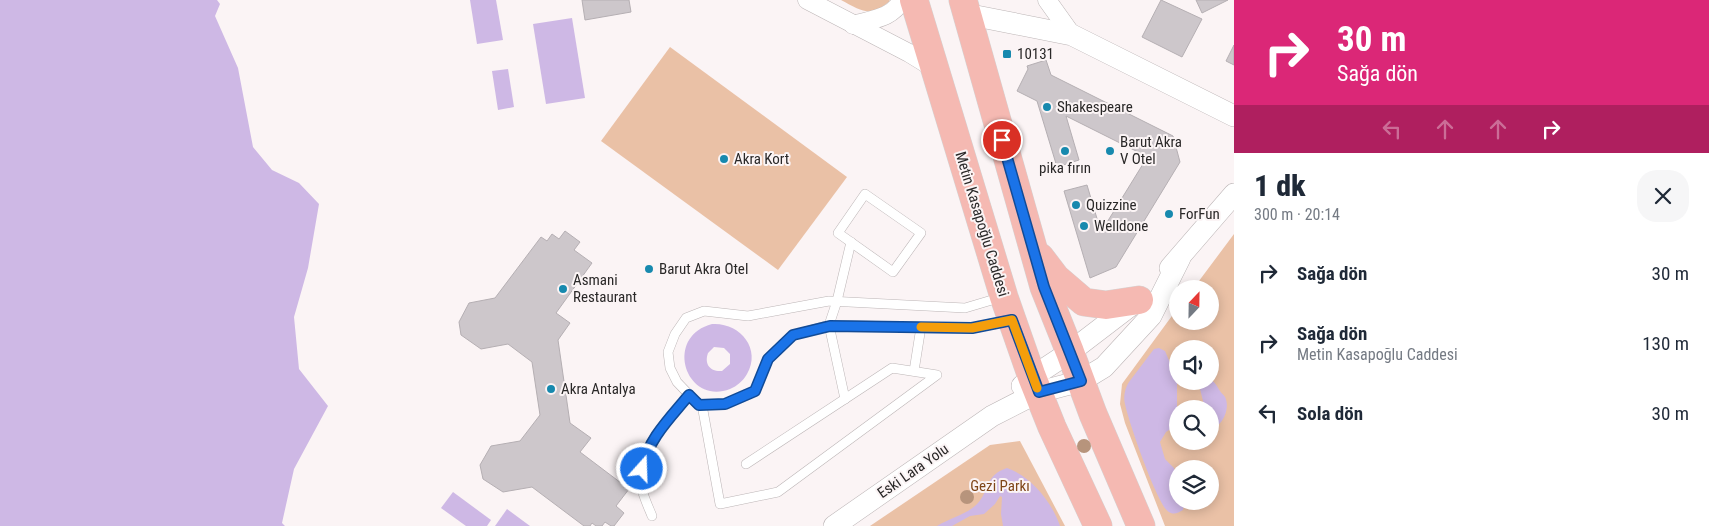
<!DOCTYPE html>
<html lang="tr">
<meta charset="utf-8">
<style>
:root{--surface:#fff;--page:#f6f6f7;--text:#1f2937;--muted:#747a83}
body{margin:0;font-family:"Roboto Condensed",sans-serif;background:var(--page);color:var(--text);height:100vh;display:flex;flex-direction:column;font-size:19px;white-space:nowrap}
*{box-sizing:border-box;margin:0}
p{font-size:16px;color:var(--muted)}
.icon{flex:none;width:28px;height:28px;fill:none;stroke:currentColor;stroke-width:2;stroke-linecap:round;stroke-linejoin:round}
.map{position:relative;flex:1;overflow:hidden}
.drawer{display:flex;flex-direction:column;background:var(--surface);width:475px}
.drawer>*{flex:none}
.top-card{background:#db2777;color:#fff;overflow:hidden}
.needle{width:32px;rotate:22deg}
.controls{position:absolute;left:1169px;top:280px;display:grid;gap:10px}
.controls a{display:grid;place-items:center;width:50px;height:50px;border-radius:50%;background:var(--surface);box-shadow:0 2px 12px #0003;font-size:25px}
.pin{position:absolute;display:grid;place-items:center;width:42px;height:42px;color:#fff;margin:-21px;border:2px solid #fff;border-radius:50%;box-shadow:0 1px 5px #0007}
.me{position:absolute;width:55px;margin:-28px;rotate:20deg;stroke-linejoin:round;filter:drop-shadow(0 0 4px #0008)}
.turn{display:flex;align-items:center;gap:18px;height:105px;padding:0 20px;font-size:22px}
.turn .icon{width:65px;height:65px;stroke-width:2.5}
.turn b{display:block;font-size:35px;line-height:42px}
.lanes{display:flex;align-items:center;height:48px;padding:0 20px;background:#0003;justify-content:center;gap:25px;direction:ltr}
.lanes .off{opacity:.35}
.round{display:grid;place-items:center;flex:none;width:52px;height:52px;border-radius:20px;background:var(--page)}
.head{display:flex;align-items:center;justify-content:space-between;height:85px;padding:0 20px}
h1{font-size:30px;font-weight:800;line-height:38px}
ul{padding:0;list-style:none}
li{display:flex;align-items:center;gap:15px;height:70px;padding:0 20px}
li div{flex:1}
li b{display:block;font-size:19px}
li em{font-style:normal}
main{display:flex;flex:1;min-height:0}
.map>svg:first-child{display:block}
.green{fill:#eac1a6;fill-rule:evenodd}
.water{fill:#ceb8e5;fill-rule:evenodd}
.building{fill:#cdc7cb;stroke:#b5afb3}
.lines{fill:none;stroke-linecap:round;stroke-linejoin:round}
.service-casing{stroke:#bcb5b6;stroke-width:10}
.minor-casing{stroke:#bcb5b6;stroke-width:19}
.tertiary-casing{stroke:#bcb5b6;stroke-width:22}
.primary-casing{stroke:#d4d4d4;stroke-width:29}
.service{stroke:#fff;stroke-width:9}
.minor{stroke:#fff;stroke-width:18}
.tertiary{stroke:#fff;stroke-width:21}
.primary{stroke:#f5b9b2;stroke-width:28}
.tree{fill:#b7947c}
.route-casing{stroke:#114b97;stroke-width:12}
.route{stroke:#1a73e8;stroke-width:9}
.slow{stroke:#f59e0b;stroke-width:9}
.poi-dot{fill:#1789ae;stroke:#fbf4f5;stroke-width:2}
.labels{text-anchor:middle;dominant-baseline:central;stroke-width:4;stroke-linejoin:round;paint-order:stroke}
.poi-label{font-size:15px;fill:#2a2828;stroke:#fbf4f5;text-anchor:start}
.street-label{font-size:15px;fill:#2a2828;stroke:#fbf4f5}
.park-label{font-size:15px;fill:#7f4619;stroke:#fbf4f5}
</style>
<main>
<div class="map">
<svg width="1234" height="526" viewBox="0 0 1234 526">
<rect width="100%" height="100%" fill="#fbf4f5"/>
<g class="green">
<path d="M841 0H889L890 1C869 18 862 11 841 0Z"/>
<polygon points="670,47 847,177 778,270 601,141"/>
<path d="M1234 234V526H1165L1125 423 1120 404 1122 384 1177 309 1178 321H1210V289H1193ZM1178 349H1210V381H1178ZM1178 409H1210V441H1178ZM1178 469H1210V501H1178Z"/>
<polygon points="1020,441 1065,526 870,526 990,445"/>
</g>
<g class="water">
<polygon points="0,0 217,0 220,4 215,16 238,68 253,147 272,170 299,183 319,204 308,268 294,317 299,369 328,406 294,469 282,523 285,526 0,526"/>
<polygon points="470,0 496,0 503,40 477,44"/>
<polygon points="572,18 585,98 546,104 533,24"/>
<polygon points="508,69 514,107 498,110 492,71"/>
<path d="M712 324C739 322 762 348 747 374 743 381 737 386 730 389 686 406 663 337 712 324ZM714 347 724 348 730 354V364L722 371C710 372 704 364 708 353Z"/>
<path d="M1159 348 1165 351 1177 379V430L1172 428 1166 432 1160 442 1165 459 1174 468 1177 475 1178 501H1185L1183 510C1178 513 1174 515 1169 512 1158 507 1128 420 1125 404 1123 397 1125 388 1129 382L1154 349Z"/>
<path d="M1210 379C1215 382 1217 386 1220 391 1221 393 1224 395 1225 397 1231 409 1222 426 1210 431V409H1205L1200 389 1202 381H1210Z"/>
<path d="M1007 468C1031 476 1052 502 1060 526H1003L1001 514 1002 497 1000 496 995 504 984 514 970 516 952 526H937C950 518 968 514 978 503 989 491 985 475 1007 468Z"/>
<polygon points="453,492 491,520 487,526 466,526 441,508"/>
<polygon points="507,509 530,526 495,526"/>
</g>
<g class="building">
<polygon points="582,0 629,0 631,12 585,20"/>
<polygon points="1161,0 1202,19 1182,57 1142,37"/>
<polygon points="1196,0 1228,0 1202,13"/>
<polygon points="1234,45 1234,65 1226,61"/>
<polygon points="1046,60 1051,75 1173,136 1180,162 1116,267 1090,278 1064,191 1087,185 1101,232 1143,164 1140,153 1066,116 1079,160 1057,167 1037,101 1017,91 1028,69 1027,66"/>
<polygon points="565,231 580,242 574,250 592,263 556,313 570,323 558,340 570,423 591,438 580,452 629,489 616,506 624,513 614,526 611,526 605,522 602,526 596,526 592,523 590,526 584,526 532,487 503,492 483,479 480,465 491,446 520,441 540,415 532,362 508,344 481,349 461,335 459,322 469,303 495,298 541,237 547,241 552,234 559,239"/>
</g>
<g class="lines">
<g class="service-casing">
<g id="service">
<polygon points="865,194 921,233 893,272 838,233"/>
<polyline points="1002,297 965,308 829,301 748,316 704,311 686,318 675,334 668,352 670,368 677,382 699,405 725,404 755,391 768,359 793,335 829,325 971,328 1009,320"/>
<polyline points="914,371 921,327"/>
<polyline points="845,399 829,325 837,301 851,242"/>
<polyline points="702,405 720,504 778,492 937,375 892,368 746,464"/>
<path d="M652 516C648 506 639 487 640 478 641 445 669 419 689 395"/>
</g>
</g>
<g class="minor-casing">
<g id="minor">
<polyline points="807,0 909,53 935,69"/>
<polyline points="1047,0 1072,35"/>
<path d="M853 25C873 19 891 19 902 0"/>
</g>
</g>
<g class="tertiary-casing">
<g id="tertiary">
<polyline points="966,14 1072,35 1234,116"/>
<polyline points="1170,268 1234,194"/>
<polyline points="1022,386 1032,377 1070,352 1138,300"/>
<polyline points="834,526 992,416 1039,392 1081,381 1104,367 1151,316 1180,258"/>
</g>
</g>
<g class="primary-casing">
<g id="primary">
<polyline points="914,0 1004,297 1032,377 1052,427 1098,526"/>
<polyline points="963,0 1044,287 1070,352 1093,414 1141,526"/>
<polyline points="1040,257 1056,278 1084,302 1106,305 1139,300"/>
</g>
</g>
<use href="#service" class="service"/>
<use href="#minor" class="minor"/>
<use href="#tertiary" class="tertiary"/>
<use href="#primary" class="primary"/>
</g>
<g class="tree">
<circle cx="1084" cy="446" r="7"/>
<circle cx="967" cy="497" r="7"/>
</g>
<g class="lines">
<g class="route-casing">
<path id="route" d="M642 469C648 439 670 418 689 395L699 405 725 404 755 391 768 359 793 335 830 326 972 328 1012 320 1039 392 1081 381 1044 287 1002 140"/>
</g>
<use href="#route" class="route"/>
<polyline class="slow" points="921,327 972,328 1012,320 1037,388"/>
</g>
<g class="poi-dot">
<rect x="1002" y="49" width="10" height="10" rx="2.5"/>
<circle cx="1047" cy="107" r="5"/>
<circle cx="1065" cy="151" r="5"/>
<circle cx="1110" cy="151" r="5"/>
<circle cx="724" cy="159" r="5"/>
<circle cx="1076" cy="205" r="5"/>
<circle cx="1169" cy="214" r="5"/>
<circle cx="1084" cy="226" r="5"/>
<circle cx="649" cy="269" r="5"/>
<circle cx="563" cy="289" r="5"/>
<circle cx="551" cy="389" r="5"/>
</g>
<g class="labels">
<g class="poi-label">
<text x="1017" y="54">10131</text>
<text x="1057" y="107">Shakespeare</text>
<text x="1120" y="142">Barut Akra<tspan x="1120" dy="17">V Otel</tspan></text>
<text x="734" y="159">Akra Kort</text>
<text x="1065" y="168" text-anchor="middle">pika fırın</text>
<text x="1086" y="205">Quizzine</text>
<text x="1179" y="214">ForFun</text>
<text x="1094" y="226">Welldone</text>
<text x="659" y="269">Barut Akra Otel</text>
<text x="573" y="280">Asmani<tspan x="573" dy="17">Restaurant</tspan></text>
<text x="561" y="389">Akra Antalya</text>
</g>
<g class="street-label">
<text transform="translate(982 224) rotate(73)">Metin Kasapoğlu Caddesi</text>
<text transform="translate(913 471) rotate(-35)">Eski Lara Yolu</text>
</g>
<g class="park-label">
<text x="1000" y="486">Gezi Parkı</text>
</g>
</g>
</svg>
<div class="controls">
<a><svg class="needle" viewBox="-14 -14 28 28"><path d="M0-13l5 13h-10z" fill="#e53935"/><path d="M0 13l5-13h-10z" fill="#747a83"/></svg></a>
<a><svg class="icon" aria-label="sound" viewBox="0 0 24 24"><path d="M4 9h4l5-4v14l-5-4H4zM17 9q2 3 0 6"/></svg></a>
<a><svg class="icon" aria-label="search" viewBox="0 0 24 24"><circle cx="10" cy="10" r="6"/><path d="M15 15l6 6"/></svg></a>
<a><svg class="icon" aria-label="layers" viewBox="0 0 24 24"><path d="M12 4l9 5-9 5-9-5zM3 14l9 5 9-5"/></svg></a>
</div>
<div class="pin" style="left:1002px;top:140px;background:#d93025"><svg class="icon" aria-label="arrive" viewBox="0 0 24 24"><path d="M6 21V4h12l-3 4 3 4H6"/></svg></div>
<svg class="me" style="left:642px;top:469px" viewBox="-20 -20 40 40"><circle r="17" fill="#1a73e8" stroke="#fff" stroke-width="3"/><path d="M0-11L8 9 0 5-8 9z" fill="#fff"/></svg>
</div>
<section class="drawer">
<div class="top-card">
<div class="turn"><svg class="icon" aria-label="right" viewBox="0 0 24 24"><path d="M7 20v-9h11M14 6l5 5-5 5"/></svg><div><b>30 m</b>Sağa dön</div></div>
<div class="lanes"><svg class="icon off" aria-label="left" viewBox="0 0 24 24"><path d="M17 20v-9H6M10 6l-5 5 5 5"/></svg><svg class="icon off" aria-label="ahead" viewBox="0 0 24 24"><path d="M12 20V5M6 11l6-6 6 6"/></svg><svg class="icon off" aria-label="ahead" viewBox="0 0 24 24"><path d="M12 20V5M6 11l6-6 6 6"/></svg><svg class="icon" aria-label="right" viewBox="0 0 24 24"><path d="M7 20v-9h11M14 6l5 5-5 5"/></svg></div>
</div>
<div class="head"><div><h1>1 dk</h1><p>300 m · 20:14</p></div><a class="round"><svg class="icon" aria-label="close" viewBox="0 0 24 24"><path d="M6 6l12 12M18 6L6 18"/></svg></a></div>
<ul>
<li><svg class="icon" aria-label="right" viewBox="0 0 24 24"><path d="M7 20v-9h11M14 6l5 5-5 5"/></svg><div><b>Sağa dön</b></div><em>30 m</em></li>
<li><svg class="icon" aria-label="right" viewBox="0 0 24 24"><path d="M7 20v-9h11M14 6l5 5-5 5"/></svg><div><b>Sağa dön</b><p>Metin Kasapoğlu Caddesi</p></div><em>130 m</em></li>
<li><svg class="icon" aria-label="left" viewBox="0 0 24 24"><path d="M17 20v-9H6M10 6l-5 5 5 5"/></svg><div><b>Sola dön</b></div><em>30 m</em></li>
</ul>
</section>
</main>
